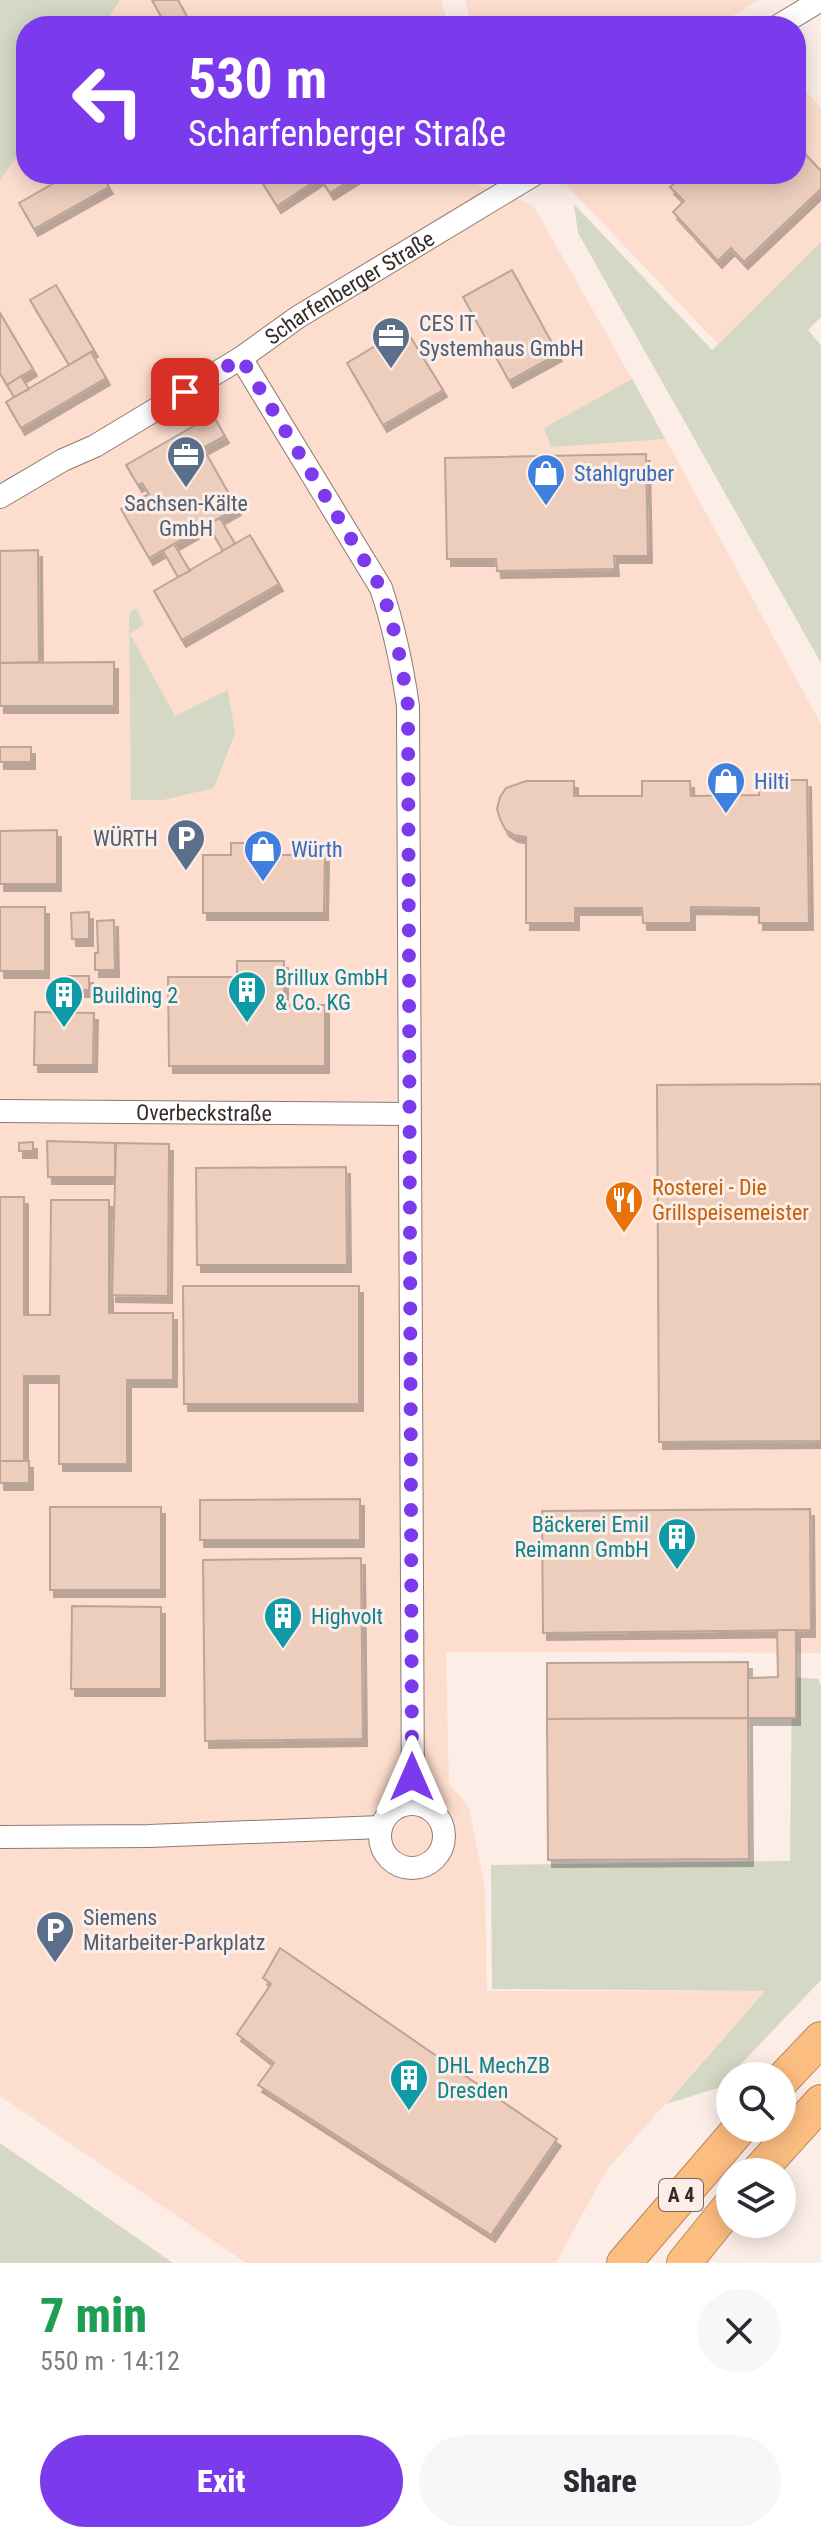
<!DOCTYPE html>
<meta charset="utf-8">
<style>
:root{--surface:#fff;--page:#f7f7f7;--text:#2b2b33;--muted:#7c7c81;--accent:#7c3aed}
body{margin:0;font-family:"Roboto Condensed",sans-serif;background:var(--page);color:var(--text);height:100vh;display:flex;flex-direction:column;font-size:30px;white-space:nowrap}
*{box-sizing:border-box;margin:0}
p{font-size:26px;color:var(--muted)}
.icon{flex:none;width:44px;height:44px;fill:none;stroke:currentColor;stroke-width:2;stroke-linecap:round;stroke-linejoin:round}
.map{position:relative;height:2263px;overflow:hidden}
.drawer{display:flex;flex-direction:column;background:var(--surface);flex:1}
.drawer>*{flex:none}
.banner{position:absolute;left:16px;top:16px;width:790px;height:168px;border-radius:32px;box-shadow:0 4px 20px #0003;background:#7c3aed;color:#fff;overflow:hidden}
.controls{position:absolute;left:716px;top:2062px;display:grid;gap:16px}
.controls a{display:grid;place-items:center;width:80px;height:80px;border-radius:50%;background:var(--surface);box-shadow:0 4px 20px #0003;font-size:40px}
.pin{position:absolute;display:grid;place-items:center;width:68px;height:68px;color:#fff;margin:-34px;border-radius:16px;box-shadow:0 4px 12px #0006}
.me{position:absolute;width:88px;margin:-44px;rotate:0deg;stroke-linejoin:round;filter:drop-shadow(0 0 6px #0008)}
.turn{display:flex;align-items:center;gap:28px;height:168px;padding:0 40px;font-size:36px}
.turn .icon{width:104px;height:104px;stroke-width:2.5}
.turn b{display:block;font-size:56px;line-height:68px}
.round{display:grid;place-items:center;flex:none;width:84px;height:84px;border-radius:42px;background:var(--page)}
.summary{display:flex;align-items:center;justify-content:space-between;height:136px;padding:0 40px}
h1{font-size:48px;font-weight:800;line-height:60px;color:#1e9e55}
.primary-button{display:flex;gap:16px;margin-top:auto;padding:16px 40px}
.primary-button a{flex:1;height:92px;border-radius:48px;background:var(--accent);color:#fff;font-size:32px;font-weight:800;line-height:92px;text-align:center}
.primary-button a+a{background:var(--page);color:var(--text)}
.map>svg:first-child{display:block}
.built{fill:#fddece}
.green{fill:#d5d8c5}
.building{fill:#edcdbc;stroke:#bba599;stroke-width:2;filter:url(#shadow)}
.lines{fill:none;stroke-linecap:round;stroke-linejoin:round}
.minor-casing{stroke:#8e796f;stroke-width:24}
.highway-casing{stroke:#b68a61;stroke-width:36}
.minor{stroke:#fff;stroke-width:22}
.highway{stroke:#fcbd80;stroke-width:34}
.route{stroke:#7c3aed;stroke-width:14;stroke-dasharray:0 25.2}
.labels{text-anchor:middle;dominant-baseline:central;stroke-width:6;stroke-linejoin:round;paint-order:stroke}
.shield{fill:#fceee7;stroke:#716661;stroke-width:2}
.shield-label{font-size:20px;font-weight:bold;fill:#352c28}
.street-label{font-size:22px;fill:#352c28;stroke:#fceee7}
.service-label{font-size:22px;fill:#4e5e75;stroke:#fceee7;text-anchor:start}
.shop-label{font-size:22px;fill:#366cbe;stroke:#fceee7;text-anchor:start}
.culture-label{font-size:22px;fill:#0d838f;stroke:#fceee7;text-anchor:start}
.food-label{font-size:22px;fill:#c56008;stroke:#fceee7;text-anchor:start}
</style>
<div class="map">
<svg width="821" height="2263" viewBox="0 0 821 2263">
<defs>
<filter id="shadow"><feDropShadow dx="4" dy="7" stdDeviation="0" flood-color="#0004"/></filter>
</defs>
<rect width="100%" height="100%" fill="#fceee7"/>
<g class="built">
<polygon points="120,0 441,0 449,26 102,26"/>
<polygon points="465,0 759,0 716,26 471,26"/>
<polygon points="796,81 821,107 821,242 718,344 566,185 583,174 796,174"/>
<polygon points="26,141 26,174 473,174 475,184 533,205 651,412 821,724 821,1653 446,1652 449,1783 469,1808 485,1888 487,1991 765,1991 606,2171 556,2263 246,2263 0,2096 0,180"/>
</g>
<g class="green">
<polygon points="0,0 120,0 103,26 26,26 26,142 0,181"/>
<polygon points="574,204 712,350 821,242 821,317 808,330 821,345 821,663 578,233"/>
<polygon points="632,379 665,439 551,447 544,428"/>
<polygon points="136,608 144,624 130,634 175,716 228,690 235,733 214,788 163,800 131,800 129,613"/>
<polygon points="792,1677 818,1679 821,1685 821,1980 718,2088 666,2104 765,1991 492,1989 491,1865 790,1861"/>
<polygon points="0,2143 173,2263 0,2263"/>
</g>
<g class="building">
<polygon points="152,0 178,0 192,26 166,26"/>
<polygon points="796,144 821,171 821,189 744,262 731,248 718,261 673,212 684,201 670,187 685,174 796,174"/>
<polygon points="70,174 101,174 109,187 34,229 19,203"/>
<polygon points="257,174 360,174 330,193 320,178 277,206"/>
<polygon points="512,270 558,354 509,381 463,297"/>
<polygon points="56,285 94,350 69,365 30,300"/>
<polygon points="0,313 33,369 7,385 0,374"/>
<polygon points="405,328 443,390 383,425 347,363"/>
<polygon points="91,352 106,378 21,428 6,402"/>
<polygon points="21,376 29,389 14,397 7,385"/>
<polygon points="213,415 225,436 203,448 237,508 149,558 121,509 149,494 142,483 138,485 126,465"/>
<polygon points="646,454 648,556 614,556 615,569 497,571 496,559 447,559 445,458"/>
<polygon points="220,518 235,544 223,551 208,525"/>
<polygon points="250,535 279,584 182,640 154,591"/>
<polygon points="174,544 190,571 178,577 163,551"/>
<polygon points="38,550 39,662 0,663 0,551"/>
<polygon points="114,662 114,706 0,706 0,663"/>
<rect x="0" y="747" width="31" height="15"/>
<polygon points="759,780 807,780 809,923 759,923 759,908 691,907 691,923 643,923 642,908 575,908 575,923 526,923 526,837 514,835 505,829 500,819 497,809 500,797 506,788 526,781 574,781 574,796 642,796 642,781 690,781 691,796 759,795"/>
<polygon points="57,830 57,884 0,884 0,831"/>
<polygon points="231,843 249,843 249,855 325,855 324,913 203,913 203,855 231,855"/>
<rect x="0" y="907" width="45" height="64"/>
<polygon points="89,912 89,939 72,939 71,913"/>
<polygon points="114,920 115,970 95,970 95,953 98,953 97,921"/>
<polygon points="237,961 284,961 284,1005 325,1005 325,1066 169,1066 168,977 237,977"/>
<polygon points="69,976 89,976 89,990 68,990"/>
<polygon points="35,1012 94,1013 93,1065 34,1065"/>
<polygon points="821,1084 821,1441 659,1442 657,1085"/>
<polygon points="47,1141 115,1143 115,1177 48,1177"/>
<polygon points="33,1142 33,1151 19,1151 19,1143"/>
<polygon points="116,1143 169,1144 168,1296 112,1295"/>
<polygon points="346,1167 347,1265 197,1265 196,1168"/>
<polygon points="0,1197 24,1197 24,1315 50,1315 51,1200 109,1200 109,1313 173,1313 173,1380 127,1380 127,1464 59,1464 59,1376 24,1376 24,1461 0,1461"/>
<polygon points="183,1286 359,1286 359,1404 184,1404"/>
<rect x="0" y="1461" width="29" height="22"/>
<polygon points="360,1499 360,1540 200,1540 200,1500"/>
<rect x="50" y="1507" width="111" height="83"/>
<polygon points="810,1509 811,1630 543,1633 542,1511"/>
<polygon points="361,1558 363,1739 205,1741 203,1560"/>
<polygon points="72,1606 161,1607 161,1689 71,1689"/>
<polygon points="777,1630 796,1630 796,1718 748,1718 748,1678 778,1677"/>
<polygon points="748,1662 748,1718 547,1719 547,1663"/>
<polygon points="748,1718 749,1859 548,1860 547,1719"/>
<polygon points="280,1948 557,2139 491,2235 258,2085 274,2063 237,2034 271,1984 263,1978"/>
</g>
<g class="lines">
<g class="minor-casing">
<g id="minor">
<polyline points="778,26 821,0"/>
<path d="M241 358 381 588C394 627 402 665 408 706L413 1804"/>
<path id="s1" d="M0 497 63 460 95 446 241 358 298 317 535 174"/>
<path id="s2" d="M0 1111 409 1114"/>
<circle cx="412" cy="1836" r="32"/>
<polyline points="0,1837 149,1836 381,1827"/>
</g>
</g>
<g class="highway-casing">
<g id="highway">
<polyline points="782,2080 821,2039"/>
<polyline points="758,2172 821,2102"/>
<polyline points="624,2263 740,2128"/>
<polyline points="684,2263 730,2206"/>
</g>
</g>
<use href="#minor" class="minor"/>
<use href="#highway" class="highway"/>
</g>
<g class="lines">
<path class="route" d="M185 392 241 358 381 588C395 627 402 665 408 706L412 1777"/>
</g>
<defs>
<g id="office-pin" transform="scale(2)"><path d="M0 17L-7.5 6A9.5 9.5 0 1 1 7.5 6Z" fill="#5c6f8a" stroke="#fceee7"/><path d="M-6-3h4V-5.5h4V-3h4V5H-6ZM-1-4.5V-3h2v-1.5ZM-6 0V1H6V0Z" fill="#fff"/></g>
<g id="shop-pin" transform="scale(2)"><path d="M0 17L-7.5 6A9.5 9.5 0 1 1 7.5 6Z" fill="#3f7fe0" stroke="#fceee7"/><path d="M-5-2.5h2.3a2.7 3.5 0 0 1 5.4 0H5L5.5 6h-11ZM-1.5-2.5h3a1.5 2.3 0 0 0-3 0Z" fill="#fff"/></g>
<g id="parking-pin" transform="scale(2)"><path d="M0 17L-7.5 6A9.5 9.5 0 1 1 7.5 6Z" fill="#5c6f8a" stroke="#fceee7"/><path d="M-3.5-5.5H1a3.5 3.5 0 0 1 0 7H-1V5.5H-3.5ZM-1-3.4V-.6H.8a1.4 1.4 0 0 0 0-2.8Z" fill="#fff"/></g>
<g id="building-pin" transform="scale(2)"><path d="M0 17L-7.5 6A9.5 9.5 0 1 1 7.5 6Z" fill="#0f9aa8" stroke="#fceee7"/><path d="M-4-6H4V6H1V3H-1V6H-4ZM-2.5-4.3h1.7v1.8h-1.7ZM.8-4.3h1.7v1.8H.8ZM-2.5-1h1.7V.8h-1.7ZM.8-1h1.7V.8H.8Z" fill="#fff"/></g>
<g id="restaurant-pin" transform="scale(2)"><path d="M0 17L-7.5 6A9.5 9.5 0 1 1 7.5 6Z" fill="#e8710a" stroke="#fceee7"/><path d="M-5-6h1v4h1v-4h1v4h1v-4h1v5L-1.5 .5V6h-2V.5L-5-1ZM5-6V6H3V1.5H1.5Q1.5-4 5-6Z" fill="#fff"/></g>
</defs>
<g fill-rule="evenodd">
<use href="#office-pin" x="391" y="336"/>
<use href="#office-pin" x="186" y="455"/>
<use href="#shop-pin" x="546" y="473"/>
<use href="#shop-pin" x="726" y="781"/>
<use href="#parking-pin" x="186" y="838"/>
<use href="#shop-pin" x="263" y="849"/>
<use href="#building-pin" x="247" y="990"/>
<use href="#building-pin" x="64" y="995"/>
<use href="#restaurant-pin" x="624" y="1200"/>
<use href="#building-pin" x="677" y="1537"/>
<use href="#building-pin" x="283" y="1616"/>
<use href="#parking-pin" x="55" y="1930"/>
<use href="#building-pin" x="409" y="2078"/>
</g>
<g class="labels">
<rect class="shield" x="659" y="2179" width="44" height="32" rx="6"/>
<g class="shield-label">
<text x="681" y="2195">A 4</text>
</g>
<g class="street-label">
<text stroke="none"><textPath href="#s1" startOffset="408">Scharfenberger Straße</textPath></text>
<text stroke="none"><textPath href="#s2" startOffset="204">Overbeckstraße</textPath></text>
</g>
<g class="service-label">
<text x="419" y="323">CES IT<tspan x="419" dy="25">Systemhaus GmbH</tspan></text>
<text x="186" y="503" text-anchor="middle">Sachsen-Kälte<tspan x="186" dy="25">GmbH</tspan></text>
<text x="158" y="838" text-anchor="end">WÜRTH</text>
<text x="83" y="1917">Siemens<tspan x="83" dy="25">Mitarbeiter-Parkplatz</tspan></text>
</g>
<g class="shop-label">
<text x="574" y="473">Stahlgruber</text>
<text x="754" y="781">Hilti</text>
<text x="291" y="849">Würth</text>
</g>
<g class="culture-label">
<text x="275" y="977">Brillux GmbH<tspan x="275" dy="25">&amp; Co. KG</tspan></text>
<text x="92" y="995">Building 2</text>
<text x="649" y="1524" text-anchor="end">Bäckerei Emil<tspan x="649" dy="25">Reimann GmbH</tspan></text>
<text x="311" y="1616">Highvolt</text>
<text x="437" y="2065">DHL MechZB<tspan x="437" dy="25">Dresden</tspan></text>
</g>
<g class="food-label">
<text x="652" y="1187">Rosterei - Die<tspan x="652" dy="25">Grillspeisemeister</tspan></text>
</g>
</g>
</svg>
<div class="controls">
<a><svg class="icon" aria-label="search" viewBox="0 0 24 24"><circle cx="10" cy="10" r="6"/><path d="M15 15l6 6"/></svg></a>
<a><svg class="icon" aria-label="layers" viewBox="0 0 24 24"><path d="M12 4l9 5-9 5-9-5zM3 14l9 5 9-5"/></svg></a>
</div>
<div class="pin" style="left:185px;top:392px;background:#d93025"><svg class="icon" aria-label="arrive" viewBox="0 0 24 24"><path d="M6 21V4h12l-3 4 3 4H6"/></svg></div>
<svg class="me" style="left:412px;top:1777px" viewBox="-20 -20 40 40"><path d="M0-17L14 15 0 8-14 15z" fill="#7c3aed" stroke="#fff" stroke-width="4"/></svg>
<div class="banner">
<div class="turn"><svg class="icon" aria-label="left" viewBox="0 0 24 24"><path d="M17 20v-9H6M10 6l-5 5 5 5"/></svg><div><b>530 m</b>Scharfenberger Straße</div></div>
</div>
</div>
<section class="drawer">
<div class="summary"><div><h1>7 min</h1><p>550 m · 14:12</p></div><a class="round"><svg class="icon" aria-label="close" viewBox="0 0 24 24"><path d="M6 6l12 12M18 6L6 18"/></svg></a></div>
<div class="primary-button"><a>Exit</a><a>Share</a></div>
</section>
